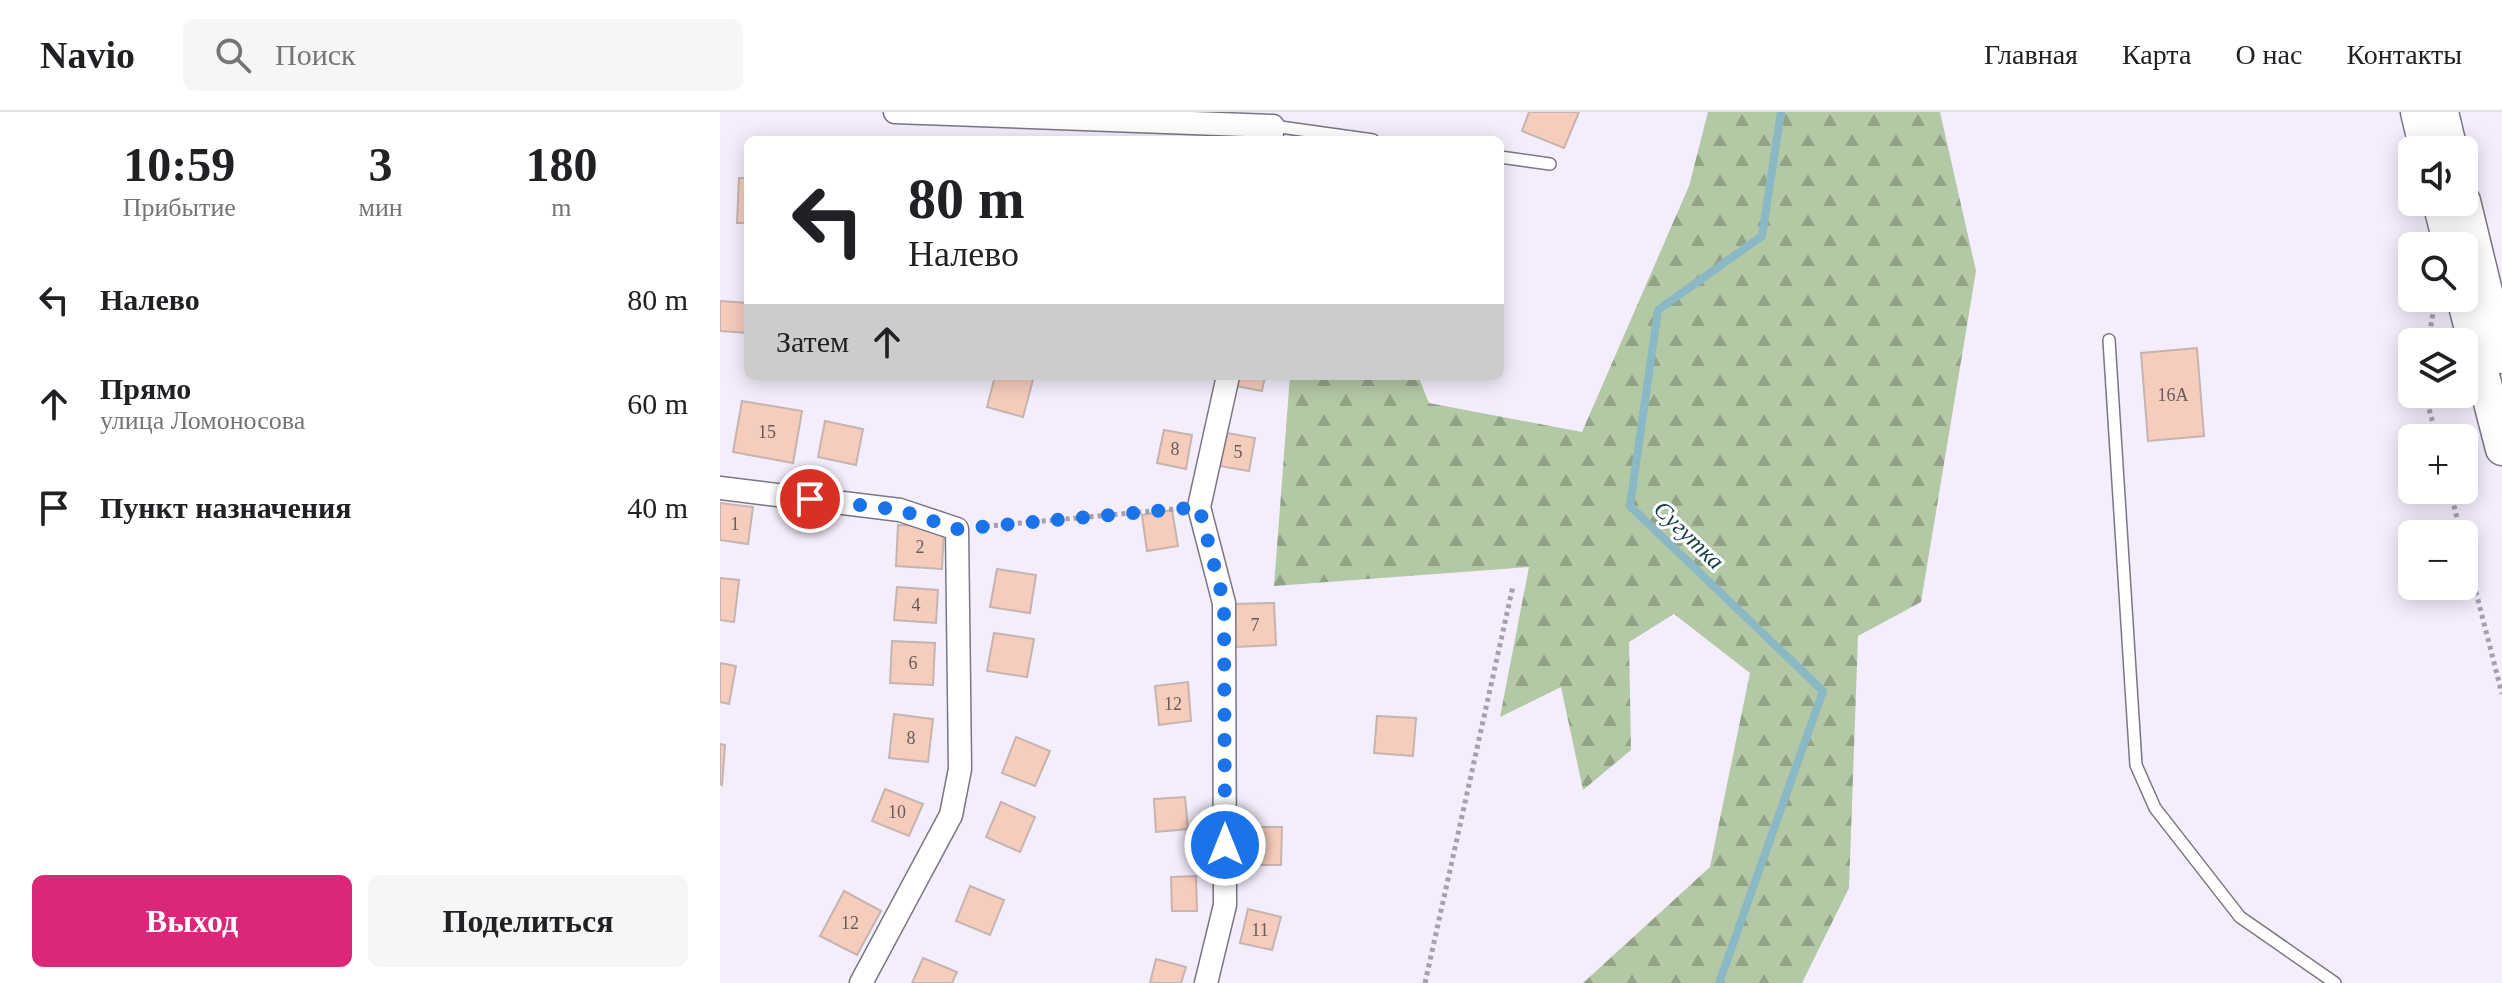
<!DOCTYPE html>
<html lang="ru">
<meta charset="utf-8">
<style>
:root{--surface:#fff;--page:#f6f6f6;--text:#202124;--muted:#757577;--line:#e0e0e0;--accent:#db2777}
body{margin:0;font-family:"Times New Roman",serif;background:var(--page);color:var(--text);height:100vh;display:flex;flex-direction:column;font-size:30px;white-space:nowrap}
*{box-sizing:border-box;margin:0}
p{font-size:26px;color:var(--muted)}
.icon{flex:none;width:44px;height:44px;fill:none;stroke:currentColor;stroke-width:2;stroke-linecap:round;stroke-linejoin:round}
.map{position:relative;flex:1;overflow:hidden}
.details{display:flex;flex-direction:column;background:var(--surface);width:720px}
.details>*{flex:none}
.hud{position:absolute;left:24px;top:24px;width:760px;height:244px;border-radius:12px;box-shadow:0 4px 20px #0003;background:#fff;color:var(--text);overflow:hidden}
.tools{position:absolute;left:1678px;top:24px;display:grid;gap:16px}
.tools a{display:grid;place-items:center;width:80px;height:80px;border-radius:12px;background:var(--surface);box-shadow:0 4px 20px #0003;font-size:40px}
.pin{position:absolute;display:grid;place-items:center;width:68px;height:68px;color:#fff;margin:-34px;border:4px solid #fff;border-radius:50%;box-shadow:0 2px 8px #0007}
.me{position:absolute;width:88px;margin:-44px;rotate:0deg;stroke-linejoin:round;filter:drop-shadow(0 0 6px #0008)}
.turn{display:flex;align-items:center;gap:28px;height:168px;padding:0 32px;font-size:36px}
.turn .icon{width:104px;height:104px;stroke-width:2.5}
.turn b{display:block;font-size:56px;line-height:68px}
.then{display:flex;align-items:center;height:76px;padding:0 32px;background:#0003;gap:16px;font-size:30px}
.eta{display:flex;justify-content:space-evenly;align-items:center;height:136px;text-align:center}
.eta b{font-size:48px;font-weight:600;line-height:56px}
.cta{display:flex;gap:16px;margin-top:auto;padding:16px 32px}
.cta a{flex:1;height:92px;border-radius:12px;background:var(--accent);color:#fff;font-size:32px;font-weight:600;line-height:92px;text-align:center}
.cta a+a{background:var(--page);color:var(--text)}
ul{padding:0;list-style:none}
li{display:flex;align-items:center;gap:24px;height:104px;padding:0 32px}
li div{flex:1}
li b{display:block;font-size:30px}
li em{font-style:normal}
header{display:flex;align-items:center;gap:48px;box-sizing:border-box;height:112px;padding:0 40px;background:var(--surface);border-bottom:2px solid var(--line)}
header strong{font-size:38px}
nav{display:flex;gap:44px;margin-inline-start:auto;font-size:28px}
.search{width:560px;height:72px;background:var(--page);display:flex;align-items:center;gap:20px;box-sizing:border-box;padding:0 28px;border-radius:12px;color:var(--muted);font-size:30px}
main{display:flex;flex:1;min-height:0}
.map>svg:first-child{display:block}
.forest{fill:url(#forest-firs)}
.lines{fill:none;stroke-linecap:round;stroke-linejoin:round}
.stream{stroke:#8ab9c5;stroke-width:8}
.building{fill:#f6ccbd;stroke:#c5b4af;stroke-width:2}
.lane-casing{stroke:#7b7683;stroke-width:14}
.street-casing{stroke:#7b7683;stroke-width:25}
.secondary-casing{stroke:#7b7683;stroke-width:35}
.path{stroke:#a5a0ab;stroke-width:5;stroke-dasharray:4 4;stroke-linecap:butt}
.lane{stroke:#fff;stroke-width:11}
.street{stroke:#fff;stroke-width:22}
.secondary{stroke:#fff;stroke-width:32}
.route{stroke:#1a73e8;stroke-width:14;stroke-dasharray:0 25.2}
.labels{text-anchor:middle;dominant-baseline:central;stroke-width:6;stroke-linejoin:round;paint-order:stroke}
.number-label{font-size:18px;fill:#675b5c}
.water-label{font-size:24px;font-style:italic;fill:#103c46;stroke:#fff}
</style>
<header>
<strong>Navio</strong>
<div class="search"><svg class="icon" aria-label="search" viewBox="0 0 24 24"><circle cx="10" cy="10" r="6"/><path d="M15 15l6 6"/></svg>Поиск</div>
<nav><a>Главная</a><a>Карта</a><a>О нас</a><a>Контакты</a></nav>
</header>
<main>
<section class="details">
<div class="eta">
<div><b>10:59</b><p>Прибытие</p></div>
<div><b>3</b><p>мин</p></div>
<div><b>180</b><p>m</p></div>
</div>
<ul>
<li><svg class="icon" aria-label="left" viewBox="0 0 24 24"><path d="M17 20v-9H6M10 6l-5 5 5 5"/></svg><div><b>Налево</b></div><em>80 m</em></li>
<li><svg class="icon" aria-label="ahead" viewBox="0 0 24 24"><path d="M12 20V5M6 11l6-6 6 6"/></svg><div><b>Прямо</b><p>улица Ломоносова</p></div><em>60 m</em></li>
<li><svg class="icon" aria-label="arrive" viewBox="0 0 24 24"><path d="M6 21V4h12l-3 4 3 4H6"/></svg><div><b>Пункт назначения</b></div><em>40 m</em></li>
</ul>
<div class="cta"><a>Выход</a><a>Поделиться</a></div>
</section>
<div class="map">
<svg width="1782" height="871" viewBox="0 0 1782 871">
<defs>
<pattern id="forest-firs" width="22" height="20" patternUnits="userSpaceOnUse" patternTransform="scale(2)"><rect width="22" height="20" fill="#b3c8a5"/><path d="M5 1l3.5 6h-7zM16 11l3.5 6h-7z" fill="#92a388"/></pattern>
</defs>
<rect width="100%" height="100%" fill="#f3edfc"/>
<polygon class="forest" points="988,0 1220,0 1256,159 1201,490 1138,524 1129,776 1082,871 863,871 990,755 1030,561 954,502 909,530 911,638 863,678 841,575 780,605 809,455 554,474 570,264 698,264 709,291 862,320 969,74"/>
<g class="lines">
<polyline class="stream" points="999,871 1103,579 910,394 938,198 1042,124 1061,0"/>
</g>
<g class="building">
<polygon points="809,0 859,0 844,36 802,19"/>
<polygon points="19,66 28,66 28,111 17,111"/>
<polygon points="0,189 28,191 28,221 0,219"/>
<polygon points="1477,236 1484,324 1428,329 1421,241"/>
<polygon points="275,264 314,264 303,305 267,295"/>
<polygon points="518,264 545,264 542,279 516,274"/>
<polygon points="22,289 82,299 73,351 13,340"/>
<polygon points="105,309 143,317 136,353 98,345"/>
<polygon points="444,318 472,323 466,357 437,351"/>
<polygon points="507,321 535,326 529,359 500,354"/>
<polygon points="0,391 33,395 28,432 0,428"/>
<polygon points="452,398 458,434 427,439 422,403"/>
<polygon points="178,413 224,415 222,457 176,454"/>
<polygon points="277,457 316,463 310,501 270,495"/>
<polygon points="0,466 19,468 14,510 0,508"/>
<polygon points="177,475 218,478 216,511 174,508"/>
<polygon points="554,491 556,533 515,535 513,492"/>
<polygon points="274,521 314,527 307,565 267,559"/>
<polygon points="172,529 215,531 213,573 170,571"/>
<polygon points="0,551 16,554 9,592 0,590"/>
<polygon points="468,570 471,609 439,613 435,574"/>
<polygon points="174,602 213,607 208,650 169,646"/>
<polygon points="657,604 696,606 693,644 654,641"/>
<polygon points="296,625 330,639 315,674 282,661"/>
<polygon points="0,632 5,633 2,673 0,672"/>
<polygon points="165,677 203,692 189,724 152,709"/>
<polygon points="465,685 468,717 436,720 434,687"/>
<polygon points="281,690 315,705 300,740 266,725"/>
<polygon points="528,715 562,715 561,753 528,753"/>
<polygon points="476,764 477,799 452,799 451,765"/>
<polygon points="250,774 284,788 270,823 236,809"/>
<polygon points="124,779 161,799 137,843 100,824"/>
<polygon points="528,797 561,805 552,838 520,831"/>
<polygon points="203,846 237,860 232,871 192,871"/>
<polygon points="436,847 466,855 461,871 430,871"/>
</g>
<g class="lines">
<g class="lane-casing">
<g id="lane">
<polyline points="553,14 653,28"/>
<polyline points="780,45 830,52"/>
<polyline points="1389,228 1416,653 1435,696 1520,805 1615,871"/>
</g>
</g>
<g class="street-casing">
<g id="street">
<polyline points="175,0 553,14 551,28"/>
<polyline points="0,376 180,398 237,417 240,657 231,703 141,871"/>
<polyline points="486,871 505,793 504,491 479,395 508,264"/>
</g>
</g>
<g class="secondary-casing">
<g id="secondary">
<polyline points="1697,0 1706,38"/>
<polyline points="1722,0 1731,38"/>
<polyline points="1744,89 1782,245"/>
<polyline points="1719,90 1730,134"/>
<polyline points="1743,186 1782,337"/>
</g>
</g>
<g class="path">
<polyline points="1685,56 1690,86"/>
<polyline points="1708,230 1713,201 1710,186"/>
<polyline points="1705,282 1717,326"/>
<polyline points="1730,378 1741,422"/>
<polyline points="258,415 455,397"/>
<polyline points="1744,433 1782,582"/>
<polyline points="705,871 793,474"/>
</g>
<use href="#lane" class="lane"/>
<use href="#street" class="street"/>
<use href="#secondary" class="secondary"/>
</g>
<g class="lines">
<polyline class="route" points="90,387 180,398 237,417 479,395 504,491 505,733"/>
</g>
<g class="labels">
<g class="number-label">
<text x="1453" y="283">16А</text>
<text x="47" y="320">15</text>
<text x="455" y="337">8</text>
<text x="518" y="340">5</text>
<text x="15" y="412">1</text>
<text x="200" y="435">2</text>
<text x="196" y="493">4</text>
<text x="535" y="513">7</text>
<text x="193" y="551">6</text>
<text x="453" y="592">12</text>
<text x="191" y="626">8</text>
<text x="177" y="700">10</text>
<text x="130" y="811">12</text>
<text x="540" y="818">11</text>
</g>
<g class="water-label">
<text transform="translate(969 423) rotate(44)">Сугутка</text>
</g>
</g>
</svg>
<div class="tools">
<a><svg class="icon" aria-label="sound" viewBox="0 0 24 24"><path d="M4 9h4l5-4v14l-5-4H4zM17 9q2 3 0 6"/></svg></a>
<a><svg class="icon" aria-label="search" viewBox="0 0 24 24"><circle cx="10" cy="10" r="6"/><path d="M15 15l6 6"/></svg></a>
<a><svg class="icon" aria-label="layers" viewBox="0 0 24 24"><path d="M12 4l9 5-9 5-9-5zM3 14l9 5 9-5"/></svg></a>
<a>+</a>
<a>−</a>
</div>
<div class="pin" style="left:90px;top:387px;background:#d93025"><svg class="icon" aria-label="arrive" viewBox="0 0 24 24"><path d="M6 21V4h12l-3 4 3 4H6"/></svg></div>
<svg class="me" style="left:505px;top:733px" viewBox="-20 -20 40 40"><circle r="17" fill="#1a73e8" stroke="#fff" stroke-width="3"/><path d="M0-11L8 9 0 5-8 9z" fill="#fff"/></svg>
<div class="hud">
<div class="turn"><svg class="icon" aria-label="left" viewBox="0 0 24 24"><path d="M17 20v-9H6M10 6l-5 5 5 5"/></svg><div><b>80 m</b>Налево</div></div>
<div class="then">Затем<svg class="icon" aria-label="ahead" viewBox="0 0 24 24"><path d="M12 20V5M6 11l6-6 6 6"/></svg></div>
</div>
</div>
</main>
